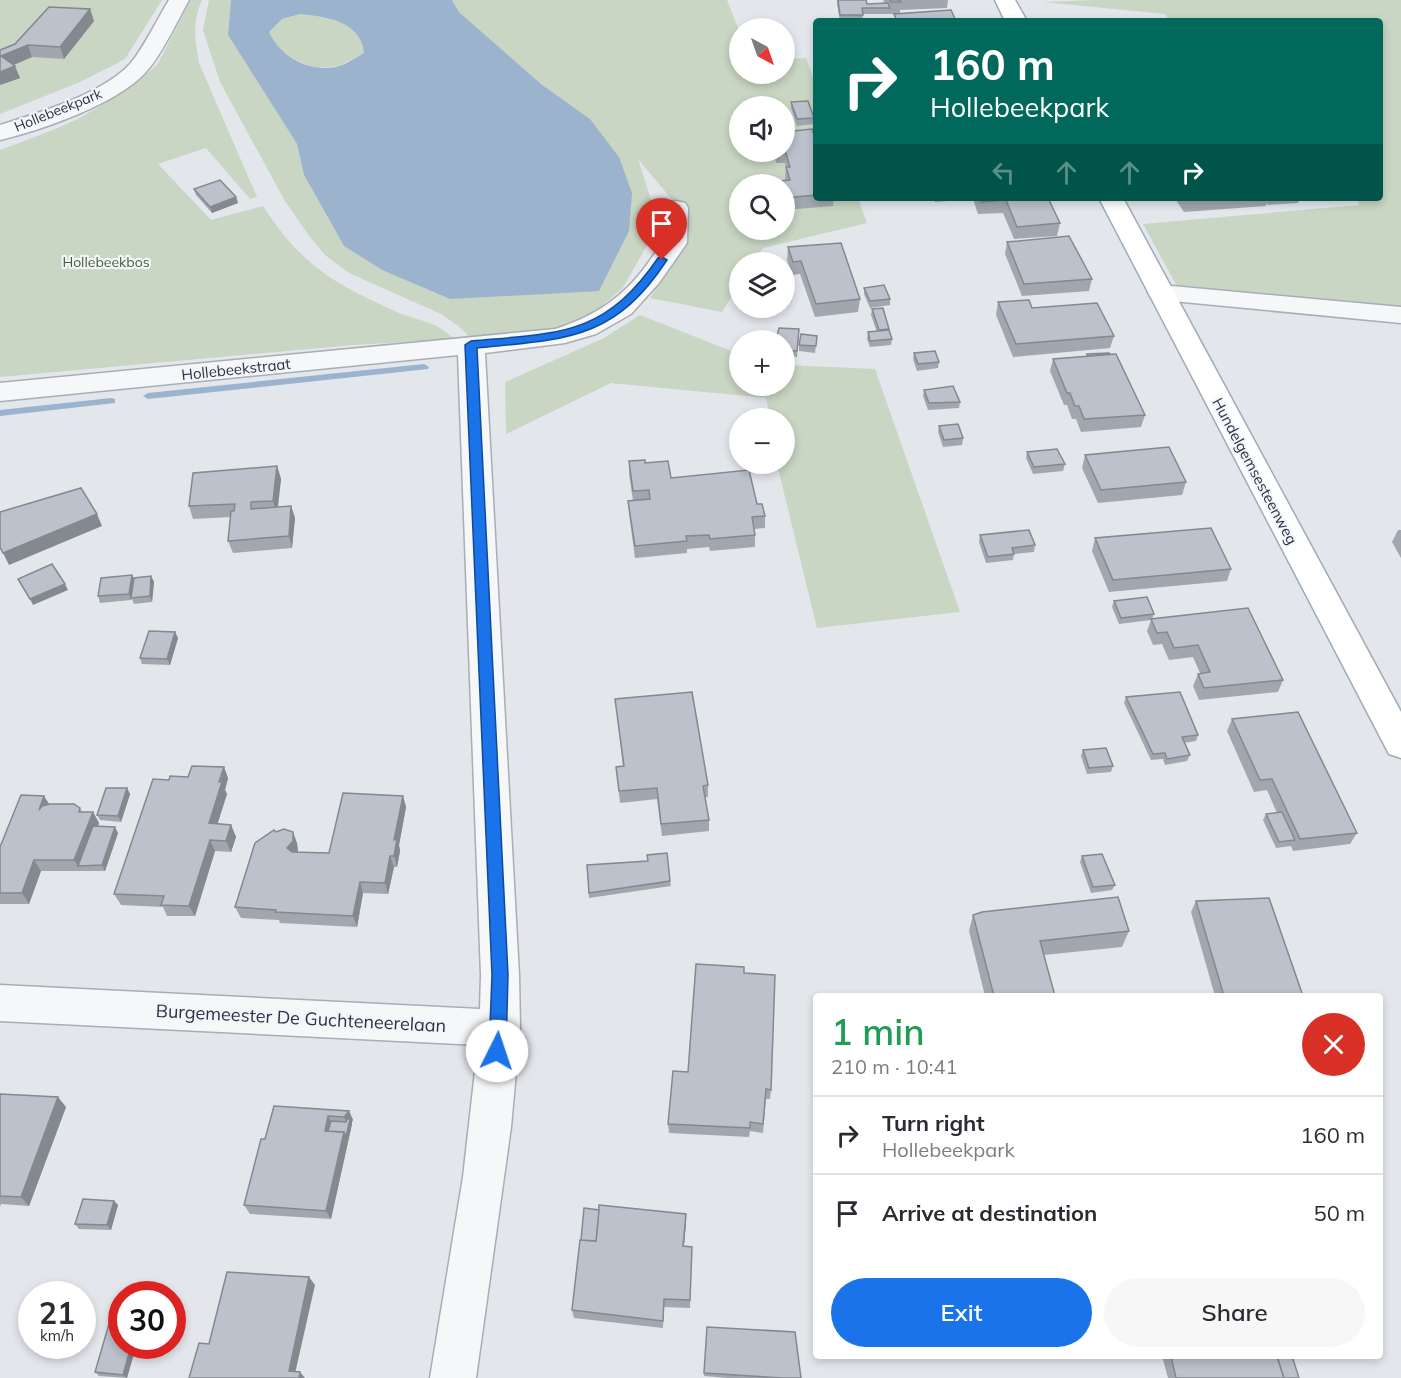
<!DOCTYPE html>
<meta charset="utf-8">
<style>
:root{--surface:#fff;--page:#f7f7f7;--text:#2b2b33;--muted:#7c7c81;--line:#e1e1e2;--accent:#1a73e8}
body{margin:0;font-family:Mulish,sans-serif;background:var(--page);color:var(--text);height:100vh;display:flex;flex-direction:column;font-size:22px;white-space:nowrap}
*{box-sizing:border-box;margin:0}
p{font-size:20px;color:var(--muted)}
.icon{flex:none;width:33px;height:33px;fill:none;stroke:currentColor;stroke-width:2;stroke-linecap:round;stroke-linejoin:round}
.map{position:relative;flex:1;overflow:hidden}
.panel{position:absolute;left:813px;top:993px;width:570px;height:366px;display:flex;flex-direction:column;background:var(--surface);border-radius:6px;box-shadow:0 3px 9px #0003}
.panel>*{flex:none}
.guide{position:absolute;left:813px;top:18px;width:570px;height:183px;border-radius:6px;box-shadow:0 3px 9px #0003;background:#00695c;color:#fff;overflow:hidden}
.needle{width:39px;rotate:140deg}
.fabs{position:absolute;left:729px;top:18px;display:grid;gap:12px}
.fabs a{display:grid;place-items:center;width:66px;height:66px;border-radius:50%;background:var(--surface);box-shadow:0 3px 9px #0003;font-size:30px}
.speed{position:absolute;left:18px;top:1281px;display:flex;gap:12px;font-size:30px;font-weight:700;text-align:center}
.speed>*{display:grid;place-content:center;width:78px;height:78px;border-radius:50%;background:var(--surface);box-shadow:0 3px 9px #0003;line-height:1}
.speed small{font-size:15px;font-weight:400}
.speed .limit{border:9px solid #d22;background:#fff;color:#111}
.pin{position:absolute;display:grid;place-items:center;width:51px;height:51px;color:#fff;margin:-62px -26px;border-radius:50% 50% 50% 0;rotate:-45deg;box-shadow:0 0 6px #0007}
.pin .icon{rotate:45deg}
.me{position:absolute;width:66px;margin:-33px;rotate:4deg;stroke-linejoin:round;filter:drop-shadow(0 0 4px #0008)}
.turn{display:flex;align-items:center;gap:21px;height:126px;padding:0 18px;font-size:27px}
.turn .icon{width:78px;height:78px;stroke-width:2.5}
.turn b{display:block;font-size:42px;line-height:51px}
.lanes{display:flex;align-items:center;height:57px;padding:0 18px;background:#0003;justify-content:center;gap:30px;direction:ltr}
.lanes .off{opacity:.35}
.round{display:grid;place-items:center;flex:none;width:63px;height:63px;border-radius:32px;background:var(--page)}
.head{display:flex;align-items:center;justify-content:space-between;height:102px;padding:0 18px}
h1{font-size:36px;font-weight:600;line-height:45px;color:#1e9e55}
.action{display:flex;gap:12px;margin-top:auto;padding:12px 18px}
.action a{flex:1;height:69px;border-radius:36px;background:var(--accent);color:#fff;font-size:24px;font-weight:600;line-height:69px;text-align:center}
.action a+a{background:var(--page);color:var(--text)}
ul{padding:0;list-style:none}
li{display:flex;align-items:center;gap:18px;height:78px;padding:0 18px;border-top:2px solid var(--line)}
li div{flex:1}
li b{display:block;font-size:22px}
li em{font-style:normal}
.map>svg:first-child{display:block}
.green{fill:#c8d6c3;fill-rule:evenodd}
.water{fill:#9cb3cd;fill-rule:evenodd}
.lines{fill:none;stroke-linecap:round;stroke-linejoin:round}
.stream{fill:#9cb3cd;fill-rule:evenodd}
.minor-casing{stroke:#a8adb6;stroke-width:3}
.major-casing{stroke:#a1aab8;stroke-width:3}
.minor{fill:#f6f7f9;fill-rule:evenodd}
.major{fill:#fff;fill-rule:evenodd}
.wall{fill:#a2a7af}
.shaded-wall{fill:#84888f}
.building{fill:#bcc2cc;stroke:#84888f;stroke-width:1.5}
.route{fill:#1a73e8;stroke:#114b97;stroke-width:1.5}
.labels{text-anchor:middle;dominant-baseline:central;stroke-width:4.5;stroke-linejoin:round;paint-order:stroke}
.far-street-label{font-size:14px;fill:#2a3345;stroke:#f3f5f8}
.far-park-label{font-size:14px;fill:#3e6136;stroke:#f3f5f8}
.street-label{font-size:15px;fill:#2a3345;stroke:#f3f5f8}
.near-street-label{font-size:18px;fill:#2a3345;stroke:#f3f5f8}
</style>
<div class="map">
<svg width="1401" height="1378" viewBox="0 0 1401 1378">
<rect width="100%" height="100%" fill="#e3e6eb"/>
<g class="green">
<polygon points="0,0 162,0 125,59 80,82 0,114"/>
<path d="M191 0H202C192 21 195 40 199 63L257 197 250 199 206 148 158 164 211 220 263 206C302 266 333 283 397 312 422 323 433 319 454 339L354 345 0 377V150C23 141 48 133 71 122 95 111 137 83 157 65Z"/>
<path d="M209 0H231L228 35 297 144 304 175 344 246 382 270 450 299 590 119 541 84 459 12 452 0H727L739 31 740 74H784L785 59 806 58 816 85V198H858L867 223 763 248 753 262H740L739 284 722 312 650 298 689 236V220L638 159 653 206 649 242 622 289 587 318 567 328 470 338 461 328 441 314 349 273 325 255 310 237 285 201 220 82 203 30ZM740 106H784V152H740ZM740 184H784V230H740Z"/>
<polygon points="1094,0 1401,0 1401,308 1178,288 1143,224 1359,205 1357,198 1380,198 1380,21 1170,21 1165,14 1043,2"/>
<path d="M300 14C327 17 361 21 364 53L339 66 314 68 296 60 276 47 269 32 282 19Z"/>
<polygon points="640,315 739,354 740,386 784,386 785,365 875,369 960,612 817,628 777,464 784,464 784,418 770,418 766,398 611,383 506,434 505,382 604,338"/>
</g>
<path class="water" d="M231 0H452L459 12 541 84 590 119 619 157 632 193 629 231 599 291 450 299 382 270 344 246 304 175 297 144 228 35ZM300 14C327 17 361 21 364 53 356 57 347 64 339 66 311 74 280 57 269 32L282 19Z"/>
<g class="lines">
<g class="stream">
<polygon points="424,364 429,367 428,369 148,399 143,396 148,393"/>
<polygon points="111,398 115,399 115,403 0,416 0,410"/>
</g>
<g class="minor-casing">
<g id="minor">
<path d="M169 0H189C178 20 161 56 146 72 117 104 42 130 0 140V125C39 113 102 94 130 64 143 49 158 18 169 0Z"/>
<path d="M676 201 685 203 688 208 687 243 659 283 631 314 596 334 565 343 485 353 519 975 520 1028 511 1127 476 1378H430L463 1177 478 1045 0 1021V985L480 1009 481 975 458 355 0 401V383L555 329C594 317 624 297 648 263 652 257 658 250 661 244 666 231 659 215 667 203Z"/>
<polygon points="1161,285 1401,307 1401,323 1152,299 1148,293 1152,287"/>
</g>
</g>
<g class="major-casing">
<g id="major">
<polygon points="995,0 1015,0 1027,21 1005,21"/>
<polygon points="1099,198 1123,198 1401,712 1401,758 1389,754"/>
</g>
</g>
<use href="#minor" class="minor"/>
<use href="#major" class="major"/>
</g>
<g class="wall">
<polygon points="837,0 867,4 885,4 883,0 948,0 947,8 900,10 900,14 863,14 862,21 840,21 837,4"/>
<polygon points="90,9 94,21 64,59 32,57 14,65 20,78 0,85 15,44"/>
<polygon points="791,102 814,118 814,124 797,126 791,108"/>
<polygon points="784,132 816,141 816,198 834,198 833,206 784,210 784,184 768,184 768,182 785,181 786,167 785,163 776,163 773,152 784,152"/>
<polygon points="194,189 236,197 238,203 212,213 196,195"/>
<polygon points="933,198 1048,198 1060,223 1057,236 1014,239 1003,213 978,214 973,199 935,202"/>
<polygon points="1177,198 1300,198 1298,203 1268,205 1267,203 1266,206 1184,212 1176,200"/>
<polygon points="1007,242 1092,279 1089,291 1022,296 1005,254"/>
<polygon points="788,247 860,299 858,312 815,317 800,274 792,275 787,260"/>
<polygon points="864,288 890,299 890,305 870,308 864,294"/>
<polygon points="998,302 1032,308 1114,336 1110,348 1013,357 996,315"/>
<polygon points="872,309 889,329 889,331 892,339 891,345 870,347 867,339 868,332 877,332 871,315"/>
<polygon points="799,329 797,357 784,356 784,340"/>
<polygon points="817,336 815,353 799,351 799,345"/>
<polygon points="914,353 939,362 938,368 917,371 913,359"/>
<polygon points="1087,354 1145,415 1141,427 1081,432 1076,419 1072,419 1067,405 1064,405 1050,371 1053,359 1086,356"/>
<polygon points="924,390 960,402 959,408 928,410 923,396"/>
<polygon points="939,426 963,438 962,445 943,447 938,432"/>
<polygon points="1027,452 1065,464 1063,471 1033,474 1026,458"/>
<polygon points="1085,455 1186,482 1182,495 1098,503 1082,468"/>
<polygon points="629,461 645,463 671,478 757,504 765,516 765,528 754,529 755,535 755,547 710,551 709,547 687,549 687,553 635,558 629,514 628,501 633,501 629,474"/>
<polygon points="277,466 281,479 278,507 291,506 295,518 292,548 233,553 228,541 231,517 193,519 189,506"/>
<polygon points="1398,530 1401,530 1401,558 1392,542"/>
<polygon points="980,535 1035,545 1034,552 1014,554 1013,560 986,563 979,542"/>
<polygon points="1095,538 1231,569 1227,581 1109,592 1092,551"/>
<polygon points="151,576 154,582 152,602 134,604 132,599 131,600 100,603 98,596 133,578"/>
<polygon points="1114,601 1154,614 1152,619 1283,680 1278,692 1199,700 1193,686 1198,674 1200,673 1193,657 1169,660 1162,644 1153,645 1147,631 1151,620 1119,624 1112,607"/>
<polygon points="175,632 178,638 170,665 142,664 140,658"/>
<polygon points="1126,697 1198,735 1196,741 1184,743 1190,755 1187,761 1165,765 1163,759 1151,760 1124,703"/>
<polygon points="615,699 708,785 708,797 705,797 709,820 709,831 662,836 657,799 620,803 616,767 623,766"/>
<polygon points="1232,719 1357,833 1350,844 1293,851 1291,846 1276,848 1263,820 1266,814 1277,813 1267,790 1254,792 1227,731"/>
<polygon points="1083,750 1113,766 1111,772 1087,774 1081,756"/>
<polygon points="188,777 228,778 225,790 227,794 217,824 231,825 236,837 231,852 215,851 195,916 167,916 163,907 121,905 114,894 169,780"/>
<polygon points="127,788 130,794 121,822 100,820 97,815"/>
<polygon points="403,796 406,807 399,845 400,851 397,867 394,867 388,894 363,893 357,927 280,923 279,920 241,918 235,907 276,832 297,843 298,852 329,853"/>
<polygon points="49,804 80,808 82,812 93,812 99,823 98,826 118,833 105,871 41,871 29,904 0,904 0,847"/>
<polygon points="1082,856 1115,885 1112,890 1091,893 1080,862"/>
<polygon points="587,865 670,881 671,886 589,898"/>
<polygon points="1196,901 1303,996 1215,996 1191,912"/>
<polygon points="973,915 1129,931 1122,947 1044,955 1055,996 985,996 969,931"/>
<polygon points="744,973 771,1090 770,1099 766,1099 763,1133 750,1131 749,1137 669,1133 668,1124 688,1072"/>
<polygon points="0,1094 66,1107 29,1206 1,1204 0,1207"/>
<polygon points="274,1106 349,1111 353,1120 352,1122 352,1124 331,1219 250,1214 244,1205 265,1139"/>
<polygon points="114,1201 118,1205 111,1230 79,1229 75,1224"/>
<polygon points="686,1223 684,1246 692,1247 690,1308 664,1307 663,1328 574,1318 572,1310"/>
<polygon points="707,1327 801,1378 727,1378 704,1376"/>
<polygon points="136,1346 127,1378 99,1376 95,1372"/>
<polygon points="1162,1356 1292,1356 1299,1378 1168,1378"/>
</g>
<g class="shaded-wall">
<polygon points="90,9 94,21 64,59 60,47"/>
<polygon points="28,45 32,57 6,68 1,56"/>
<polygon points="15,66 20,78 0,85 0,72"/>
<polygon points="236,197 238,203 212,213 210,207"/>
<polygon points="277,466 281,479 277,513 273,501"/>
<polygon points="291,506 295,518 292,548 289,536"/>
<polygon points="97,514 102,526 9,565 3,553"/>
<polygon points="132,575 135,581 131,598 131,600 129,594"/>
<polygon points="151,576 154,582 152,602 150,596"/>
<polygon points="65,584 68,590 33,605 30,599"/>
<polygon points="175,632 178,638 170,665 167,659"/>
<polygon points="224,767 228,778 225,790 227,794 214,835 209,823"/>
<polygon points="127,788 130,794 121,822 118,816"/>
<polygon points="44,796 51,807 39,810"/>
<polygon points="403,796 406,807 399,845 400,851 397,867 394,856 394,840"/>
<polygon points="93,812 99,823 83,866 78,866 74,860"/>
<polygon points="231,825 236,837 231,852 226,841"/>
<polygon points="115,827 118,833 105,871 102,865"/>
<polygon points="293,832 297,843 298,852 292,859 287,848"/>
<polygon points="210,840 215,851 195,916 189,906"/>
<polygon points="390,856 394,867 388,894 385,883"/>
<polygon points="34,860 41,871 29,904 22,893"/>
<polygon points="360,882 363,893 357,927 353,916"/>
<polygon points="58,1097 66,1107 29,1206 21,1197"/>
<polygon points="349,1111 353,1120 352,1122 352,1124 331,1219 326,1211 344,1132 348,1127 344,1117"/>
<polygon points="328,1116 333,1126 331,1136 325,1131"/>
<polygon points="114,1201 118,1205 111,1230 107,1225"/>
<polygon points="686,1214 686,1223 683,1255 683,1246"/>
<polygon points="309,1277 315,1285 294,1378 289,1371"/>
<polygon points="131,1346 136,1346 127,1378 123,1375"/>
<polygon points="300,1372 305,1378 299,1378"/>
</g>
<g class="building">
<polygon points="838,0 866,0 867,4 888,3 890,8 862,8 863,15 840,15"/>
<polygon points="890,0 900,0 901,2 891,2"/>
<polygon points="49,7 90,9 60,47 28,45 1,56 15,66 0,72 0,50 15,44"/>
<polygon points="951,10 956,21 897,21 894,14"/>
<polygon points="808,101 814,118 797,119 791,102"/>
<polygon points="812,129 816,141 816,195 784,198 784,184 768,184 768,182 790,180 786,167 790,167 785,150 784,150 784,132"/>
<polygon points="220,180 236,197 210,207 194,189"/>
<polygon points="979,198 1048,198 1060,223 1017,227 1006,200 981,202"/>
<polygon points="1186,198 1212,198 1187,200"/>
<polygon points="1069,236 1092,279 1024,284 1007,242"/>
<polygon points="841,243 860,299 816,304 801,261 793,262 788,247"/>
<polygon points="884,285 890,299 870,301 864,288"/>
<polygon points="1029,300 1032,308 1097,303 1114,336 1016,344 998,302"/>
<polygon points="883,308 889,329 879,330 872,309"/>
<polygon points="779,328 799,329 797,351 784,350 784,340 776,340"/>
<polygon points="889,330 892,339 870,341 868,332"/>
<polygon points="801,334 817,336 816,346 799,345"/>
<polygon points="935,351 939,362 918,364 914,353"/>
<polygon points="1109,353 1110,354 1088,356 1087,354"/>
<polygon points="1116,354 1145,415 1084,419 1079,406 1075,406 1070,393 1067,393 1053,359"/>
<polygon points="953,386 960,402 929,403 924,390"/>
<polygon points="958,424 963,438 944,440 939,426"/>
<polygon points="1169,447 1186,482 1101,490 1085,455"/>
<polygon points="1057,449 1065,464 1034,467 1027,452"/>
<polygon points="645,460 645,463 668,461 671,478 749,470 757,504 762,504 765,516 752,517 755,535 710,539 709,535 686,536 687,541 635,546 628,501 650,499 649,490 633,491 629,461"/>
<polygon points="277,466 273,501 251,502 251,509 291,506 289,536 228,541 231,511 234,511 235,504 189,506 193,473"/>
<polygon points="81,488 97,514 3,553 0,547 0,512"/>
<polygon points="1211,528 1231,569 1113,580 1095,538"/>
<polygon points="1029,530 1035,545 1012,548 1014,554 988,557 980,535"/>
<polygon points="52,564 65,584 30,599 18,579"/>
<polygon points="132,575 129,594 98,596 101,578"/>
<polygon points="151,576 150,596 131,598 134,578"/>
<polygon points="1147,597 1154,614 1121,618 1114,601"/>
<polygon points="1248,608 1283,680 1204,688 1198,674 1210,672 1198,645 1174,648 1167,632 1157,633 1151,619"/>
<polygon points="149,631 175,632 167,659 140,658"/>
<polygon points="692,692 708,785 703,786 709,820 661,824 657,788 619,791 616,767 624,766 615,699"/>
<polygon points="1180,692 1198,735 1182,737 1190,755 1167,759 1165,753 1153,754 1126,697"/>
<polygon points="1298,712 1357,833 1300,839 1272,779 1260,780 1232,719"/>
<polygon points="1106,748 1113,766 1089,768 1083,750"/>
<polygon points="192,766 224,767 219,782 222,782 209,823 231,825 226,841 210,840 189,906 161,905 164,896 114,894 153,779 169,780 170,776 188,777"/>
<polygon points="106,788 127,788 118,816 97,815"/>
<polygon points="343,793 403,796 394,840 397,839 394,856 390,856 385,883 360,882 353,916 275,912 276,910 235,907 255,843 274,830 276,832 284,829 293,832 293,841 287,848 292,852 329,853"/>
<polygon points="21,795 44,796 39,810 42,806 50,804 74,804 80,808 79,812 93,812 74,860 34,860 22,893 0,893 0,847"/>
<polygon points="1282,812 1295,840 1279,842 1266,814"/>
<polygon points="93,826 115,827 102,865 78,866"/>
<polygon points="667,853 670,881 589,893 587,865 648,861 647,855"/>
<polygon points="1102,854 1115,885 1093,887 1082,856"/>
<polygon points="1118,897 1129,931 1040,941 1055,996 994,996 973,915 982,912"/>
<polygon points="1269,898 1303,996 1224,996 1196,901"/>
<polygon points="696,964 744,967 744,973 775,975 771,1090 766,1089 763,1124 750,1122 750,1128 668,1124 673,1071 688,1072"/>
<polygon points="0,1094 58,1097 21,1197 0,1196"/>
<polygon points="274,1106 349,1111 344,1117 328,1116 325,1131 344,1132 326,1211 244,1205 261,1139 265,1139"/>
<polygon points="347,1119 350,1119 346,1137 344,1132 328,1131 331,1121 346,1122"/>
<polygon points="83,1199 114,1201 107,1225 75,1224"/>
<polygon points="599,1205 686,1214 683,1246 692,1247 690,1300 664,1299 663,1321 572,1310 580,1240 596,1241"/>
<polygon points="584,1208 599,1210 596,1241 581,1240"/>
<polygon points="227,1272 309,1277 289,1371 300,1372 299,1378 189,1378 199,1343 209,1344"/>
<polygon points="113,1310 122,1311 122,1346 131,1346 123,1375 95,1372"/>
<polygon points="707,1327 795,1332 801,1378 782,1378 704,1373"/>
<polygon points="1171,1356 1277,1356 1284,1378 1176,1378"/>
<polygon points="1277,1356 1292,1356 1299,1378 1284,1378"/>
</g>
<path class="route" d="M662 257 667 260C614 341 565 339 477 348L508 975 506 1051 503 1057 497 1059 492 1057 489 1051 492 975 465 345 471 341C558 333 604 337 658 258Z"/>
<g class="labels">
<g class="far-street-label">
<text transform="translate(58 110) rotate(-22)">Hollebeekpark</text>
</g>
<g class="far-park-label">
<text x="106" y="262">Hollebeekbos</text>
</g>
<g class="street-label">
<text transform="translate(236 369) rotate(-6)">Hollebeekstraat</text>
<text transform="translate(1255 471) rotate(62)">Hundelgemsesteenweg</text>
</g>
<g class="near-street-label">
<text transform="translate(301 1018) rotate(3)">Burgemeester De Guchteneerelaan</text>
</g>
</g>
</svg>
<div class="fabs">
<a><svg class="needle" viewBox="-14 -14 28 28"><path d="M0-13l5 13h-10z" fill="#e53935"/><path d="M0 13l5-13h-10z" fill="#7c7c81"/></svg></a>
<a><svg class="icon" aria-label="sound" viewBox="0 0 24 24"><path d="M4 9h4l5-4v14l-5-4H4zM17 9q2 3 0 6"/></svg></a>
<a><svg class="icon" aria-label="search" viewBox="0 0 24 24"><circle cx="10" cy="10" r="6"/><path d="M15 15l6 6"/></svg></a>
<a><svg class="icon" aria-label="layers" viewBox="0 0 24 24"><path d="M12 4l9 5-9 5-9-5zM3 14l9 5 9-5"/></svg></a>
<a>+</a>
<a>−</a>
</div>
<div class="speed"><div>21<small>km/h</small></div><div class="limit">30</div></div>
<div class="pin" style="left:662px;top:260px;background:#d93025"><svg class="icon" aria-label="arrive" viewBox="0 0 24 24"><path d="M6 21V4h12l-3 4 3 4H6"/></svg></div>
<svg class="me" style="left:497px;top:1051px" viewBox="-20 -20 40 40"><circle r="19" fill="#fff"/><path d="M0-13L10 11 0 6-10 11z" fill="#1a73e8"/></svg>
<div class="guide">
<div class="turn"><svg class="icon" aria-label="right" viewBox="0 0 24 24"><path d="M7 20v-9h11M14 6l5 5-5 5"/></svg><div><b>160 m</b>Hollebeekpark</div></div>
<div class="lanes"><svg class="icon off" aria-label="left" viewBox="0 0 24 24"><path d="M17 20v-9H6M10 6l-5 5 5 5"/></svg><svg class="icon off" aria-label="ahead" viewBox="0 0 24 24"><path d="M12 20V5M6 11l6-6 6 6"/></svg><svg class="icon off" aria-label="ahead" viewBox="0 0 24 24"><path d="M12 20V5M6 11l6-6 6 6"/></svg><svg class="icon" aria-label="right" viewBox="0 0 24 24"><path d="M7 20v-9h11M14 6l5 5-5 5"/></svg></div>
</div>
<section class="panel">
<div class="head"><div><h1>1 min</h1><p>210 m · 10:41</p></div><a class="round" style="background:#d93025;color:#fff"><svg class="icon" aria-label="close" viewBox="0 0 24 24"><path d="M6 6l12 12M18 6L6 18"/></svg></a></div>
<ul>
<li><svg class="icon" aria-label="right" viewBox="0 0 24 24"><path d="M7 20v-9h11M14 6l5 5-5 5"/></svg><div><b>Turn right</b><p>Hollebeekpark</p></div><em>160 m</em></li>
<li><svg class="icon" aria-label="arrive" viewBox="0 0 24 24"><path d="M6 21V4h12l-3 4 3 4H6"/></svg><div><b>Arrive at destination</b></div><em>50 m</em></li>
</ul>
<div class="action"><a>Exit</a><a>Share</a></div>
</section>
</div>
